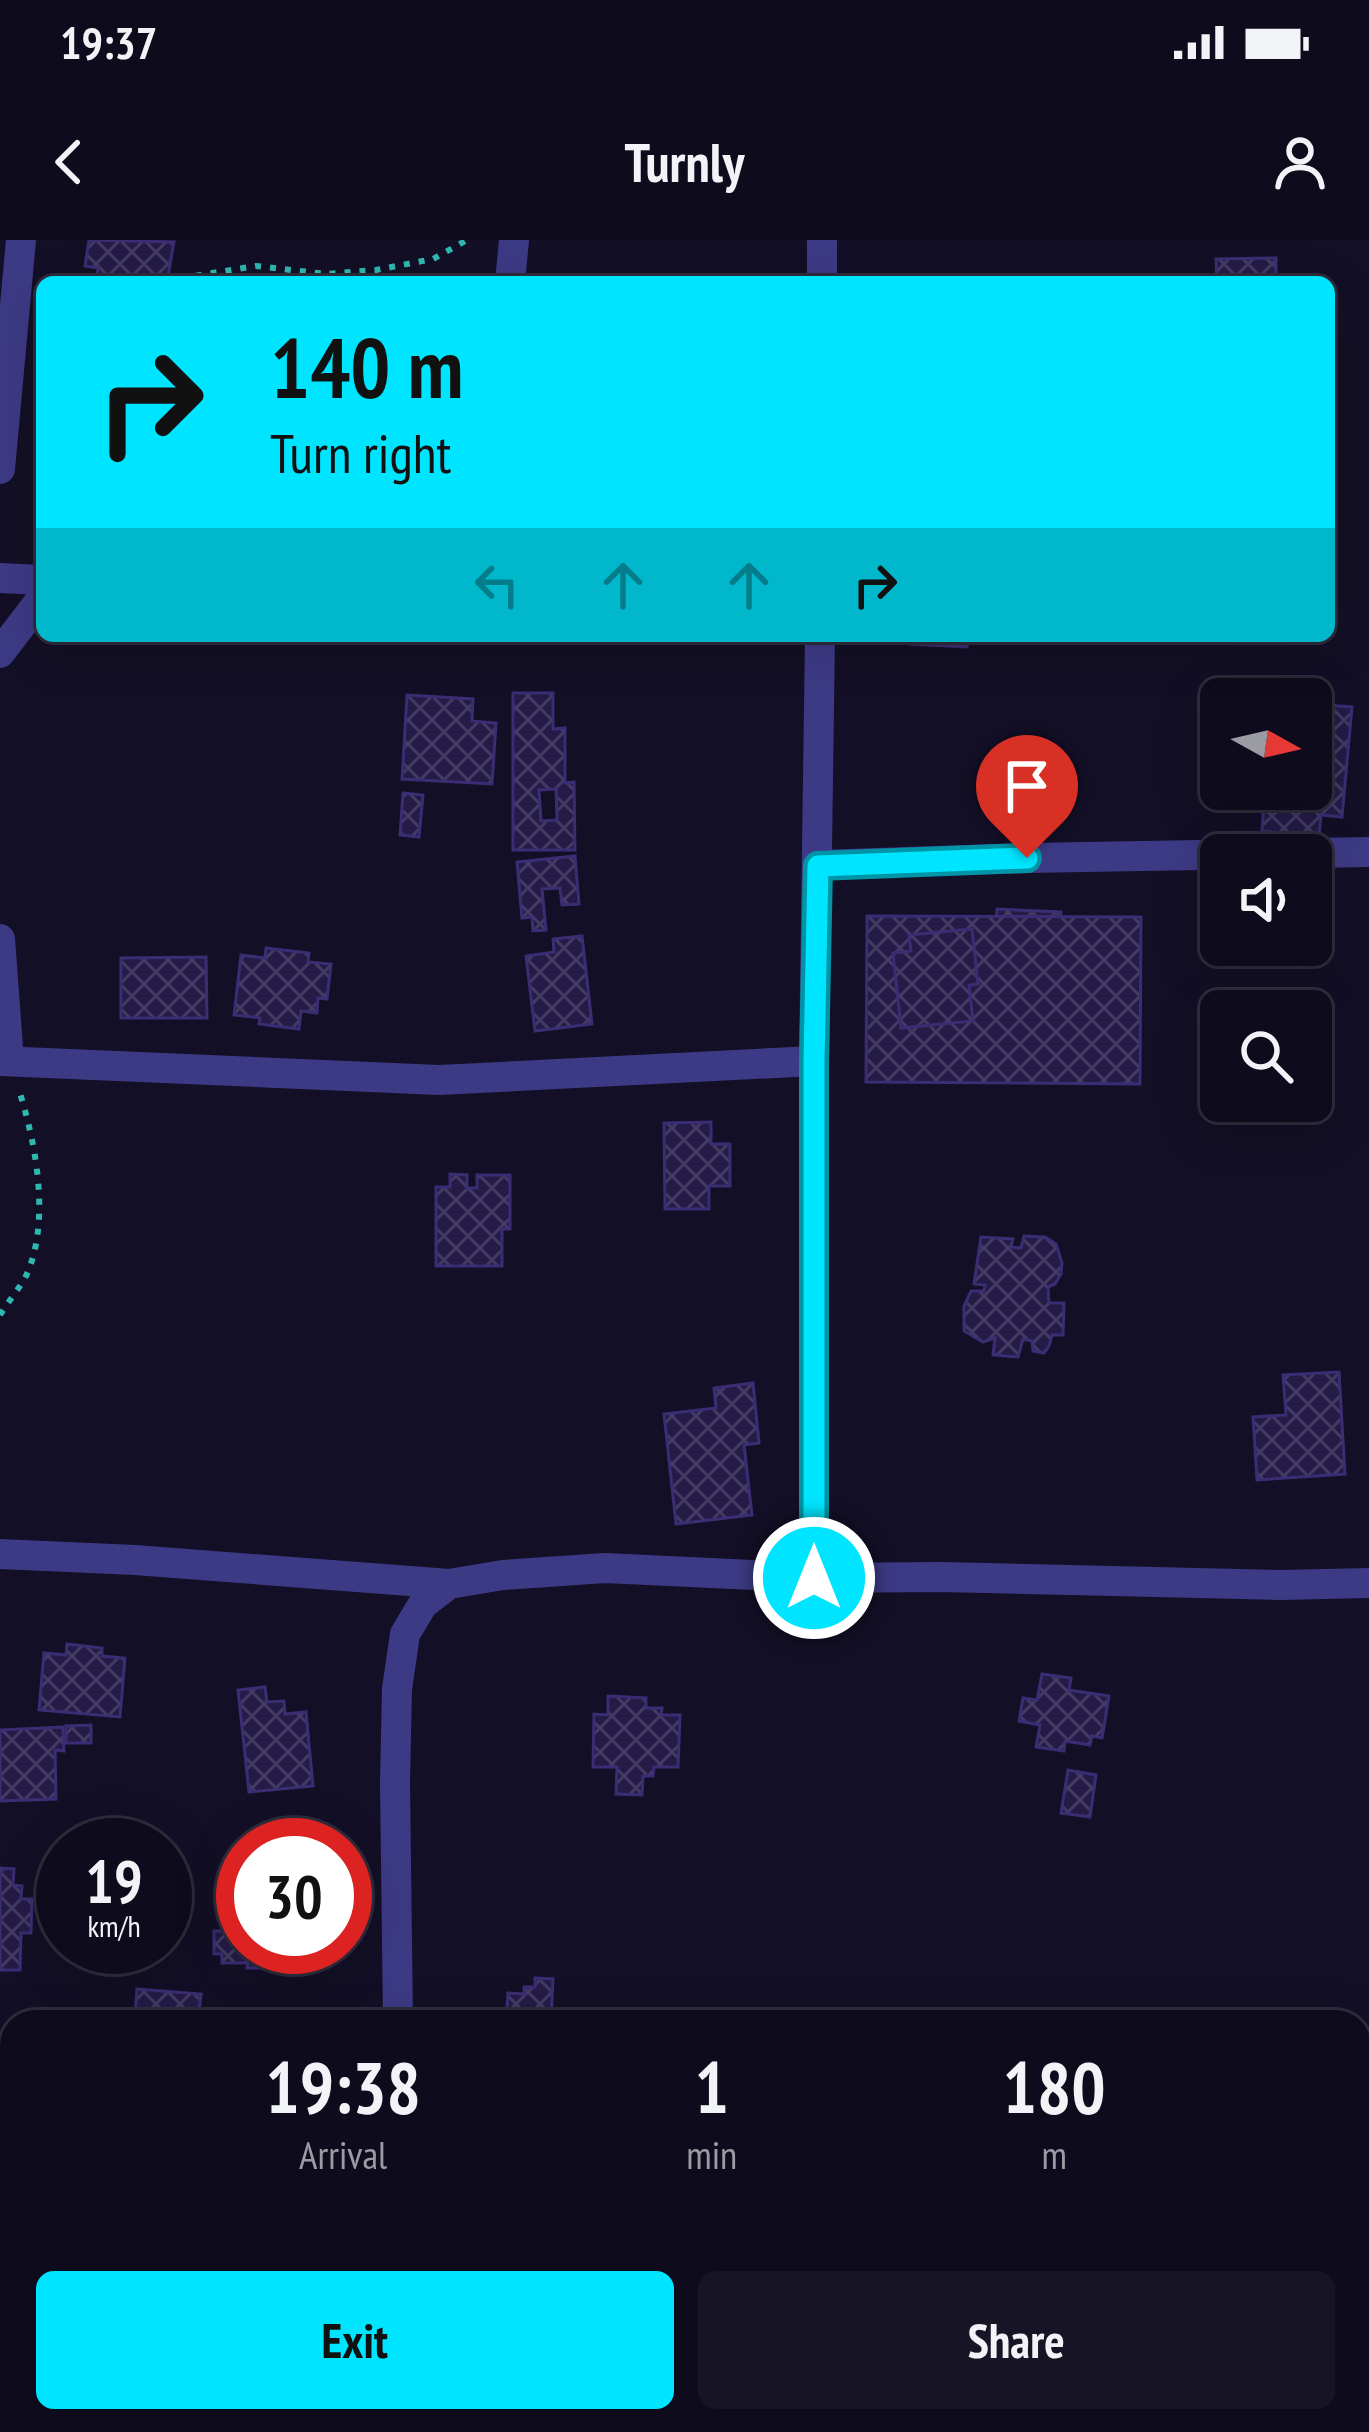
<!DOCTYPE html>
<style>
:root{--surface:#0e0b1c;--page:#171425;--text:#f1f3f6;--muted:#9b9ba3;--line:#2e2b3b;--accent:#00e5ff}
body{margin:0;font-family:"PT Sans Narrow",sans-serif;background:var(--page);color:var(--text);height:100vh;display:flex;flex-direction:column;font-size:45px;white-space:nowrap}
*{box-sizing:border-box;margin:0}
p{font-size:39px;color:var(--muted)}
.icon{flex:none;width:66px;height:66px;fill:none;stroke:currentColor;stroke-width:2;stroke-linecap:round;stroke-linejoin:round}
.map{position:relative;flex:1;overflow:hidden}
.drawer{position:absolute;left:0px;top:1770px;width:1371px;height:423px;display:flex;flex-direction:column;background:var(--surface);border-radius:36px 36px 0 0;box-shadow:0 12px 48px #0002,0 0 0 3px var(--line)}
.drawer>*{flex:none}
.hud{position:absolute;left:36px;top:36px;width:1299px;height:366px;border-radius:18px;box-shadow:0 12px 48px #0002,0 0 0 3px var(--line);background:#00e5ff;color:#111;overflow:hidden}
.needle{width:78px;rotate:98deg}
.tools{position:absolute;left:1200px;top:438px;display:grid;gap:24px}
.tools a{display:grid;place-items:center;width:132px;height:132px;border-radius:18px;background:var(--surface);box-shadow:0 12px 48px #0002,0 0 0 3px var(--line);font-size:60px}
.speed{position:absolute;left:36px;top:1578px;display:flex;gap:24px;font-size:60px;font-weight:700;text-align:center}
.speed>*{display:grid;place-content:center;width:156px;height:156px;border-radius:50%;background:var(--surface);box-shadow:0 12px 48px #0002,0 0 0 3px var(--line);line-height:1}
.speed small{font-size:30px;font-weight:400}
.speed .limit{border:18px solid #d22;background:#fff;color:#111}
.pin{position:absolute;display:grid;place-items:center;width:102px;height:102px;color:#fff;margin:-123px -51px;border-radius:50% 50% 50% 0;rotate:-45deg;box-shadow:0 0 12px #0007}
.pin .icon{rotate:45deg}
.me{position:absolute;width:132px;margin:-66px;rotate:0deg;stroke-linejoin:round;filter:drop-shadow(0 0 9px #0008)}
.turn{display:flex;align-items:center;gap:42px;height:252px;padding:0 36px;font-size:54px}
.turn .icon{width:156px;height:156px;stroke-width:2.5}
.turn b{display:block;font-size:84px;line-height:102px}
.lanes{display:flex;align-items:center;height:114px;padding:0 36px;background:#0003;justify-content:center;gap:60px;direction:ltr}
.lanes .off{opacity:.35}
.eta{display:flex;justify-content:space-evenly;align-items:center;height:204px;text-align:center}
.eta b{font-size:72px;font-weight:800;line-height:84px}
.primary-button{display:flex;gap:24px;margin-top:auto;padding:24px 36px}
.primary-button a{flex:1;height:138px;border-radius:18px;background:var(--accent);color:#111;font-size:48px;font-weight:800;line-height:138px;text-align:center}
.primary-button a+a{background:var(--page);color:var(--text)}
.status{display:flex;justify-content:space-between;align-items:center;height:84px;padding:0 60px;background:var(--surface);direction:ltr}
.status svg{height:33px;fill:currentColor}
header{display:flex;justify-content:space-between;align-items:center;height:156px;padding:0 36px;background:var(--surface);font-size:54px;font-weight:800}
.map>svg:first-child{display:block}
.building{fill:url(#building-cross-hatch);stroke:#3b2d73;stroke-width:3;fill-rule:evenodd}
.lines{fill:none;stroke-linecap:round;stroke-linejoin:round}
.path{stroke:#2fb8b0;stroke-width:6;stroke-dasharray:6 9;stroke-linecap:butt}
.street{stroke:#3d3a85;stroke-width:30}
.route-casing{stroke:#0095a6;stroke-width:30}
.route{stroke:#00e5ff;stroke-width:21}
</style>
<div class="status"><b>19:37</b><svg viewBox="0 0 49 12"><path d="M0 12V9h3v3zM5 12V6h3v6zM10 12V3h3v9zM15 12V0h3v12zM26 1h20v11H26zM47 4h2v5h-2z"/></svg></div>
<header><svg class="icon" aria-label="back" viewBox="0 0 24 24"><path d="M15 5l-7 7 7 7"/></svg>Turnly<svg class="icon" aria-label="person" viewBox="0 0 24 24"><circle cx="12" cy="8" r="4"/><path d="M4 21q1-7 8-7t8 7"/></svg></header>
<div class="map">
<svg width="1369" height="2192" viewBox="0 0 1369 2192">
<defs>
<pattern id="building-cross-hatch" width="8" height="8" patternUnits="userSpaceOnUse" patternTransform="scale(3)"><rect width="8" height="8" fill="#241b47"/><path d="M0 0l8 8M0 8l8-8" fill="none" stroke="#433b63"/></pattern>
</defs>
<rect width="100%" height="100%" fill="#130f26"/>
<g class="building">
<polygon points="89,0 174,2 167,42 96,41 98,28 85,26"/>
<polygon points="1276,18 1276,42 1217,42 1216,19"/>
<polygon points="912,396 968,396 967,407 911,404"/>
<path d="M513 453H553V489L565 488V543L574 542 575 610H513ZM556 549 557 580 541 581 539 550Z"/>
<polygon points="407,455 473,459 472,481 496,483 492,544 402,539"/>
<polygon points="1311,464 1352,467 1342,577 1321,575 1319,596 1262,591 1265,549 1311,549"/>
<polygon points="403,553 423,555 419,597 400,595"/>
<polygon points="575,616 579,664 562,665 560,648 542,649 546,690 533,691 532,677 522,678 517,622"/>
<polygon points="997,669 1061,672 1057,766 992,763"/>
<polygon points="867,676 1141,677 1140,844 866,842"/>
<polygon points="972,689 978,744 969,745 973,781 901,788 893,713 911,711 909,695"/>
<polygon points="582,696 592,784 535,791 526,716 554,712 553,699"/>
<polygon points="266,708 309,713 308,722 331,724 327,759 318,758 317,773 301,771 299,789 259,784 260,778 234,775 241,715 265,718"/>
<polygon points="206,717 207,778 121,778 121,718"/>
<polygon points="711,882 711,904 730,904 730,946 709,946 709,969 665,969 664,883"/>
<polygon points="450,934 467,935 467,948 477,948 477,935 510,935 510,989 502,989 502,1026 436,1026 436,947 450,947"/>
<polygon points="1024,996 1045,997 1056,1004 1062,1023 1061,1034 1055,1044 1048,1047 1049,1063 1064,1063 1063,1095 1052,1095 1049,1106 1044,1113 1033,1111 1032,1101 1023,1099 1018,1117 993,1115 995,1098 983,1102 964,1091 964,1066 971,1051 984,1051 985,1045 974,1044 981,997 1013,999 1011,1007 1021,1008"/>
<polygon points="1339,1132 1345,1234 1257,1240 1253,1177 1286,1175 1283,1135"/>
<polygon points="753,1143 759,1203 744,1205 752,1275 676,1284 664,1174 716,1168 714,1148"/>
<polygon points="67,1404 102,1408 102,1416 125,1418 120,1477 39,1470 44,1413 66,1415"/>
<polygon points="1042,1434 1071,1438 1069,1450 1109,1456 1102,1498 1092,1496 1090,1505 1065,1501 1064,1511 1036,1507 1040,1485 1019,1481 1023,1458 1037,1460"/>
<polygon points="265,1447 267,1462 284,1461 285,1474 306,1472 313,1546 249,1552 238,1450"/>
<polygon points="608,1456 646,1458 646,1468 662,1468 661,1475 680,1475 678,1527 654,1527 653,1536 643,1536 642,1555 616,1554 617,1527 593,1527 594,1474 608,1475"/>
<polygon points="91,1485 91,1503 66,1503 66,1486"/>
<polygon points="63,1487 64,1511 55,1510 56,1559 0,1561 0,1490"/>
<polygon points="1068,1530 1096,1535 1090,1577 1061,1573"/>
<polygon points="0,1628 14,1629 13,1645 22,1646 21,1659 32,1659 31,1693 21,1693 20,1730 0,1730"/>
<polygon points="229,1641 243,1641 243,1707 308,1707 308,1714 282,1715 282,1728 247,1728 248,1723 222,1723 222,1714 214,1714 214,1691 222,1691 222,1665 229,1664"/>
<polygon points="535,1738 553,1739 551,1782 506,1782 508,1753 524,1754 524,1747 535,1747"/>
<polygon points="137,1749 201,1754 198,1781 135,1776"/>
<polygon points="0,2163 12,2163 12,2181 28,2181 29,2192 0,2192"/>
</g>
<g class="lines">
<g class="path">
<polyline points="181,38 256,26 327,34 376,30 433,19 467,0"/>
<path d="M0 1075C8 1062 19 1049 26 1036 51 982 36 904 19 850"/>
</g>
<g class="street">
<polyline points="510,42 514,0"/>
<polyline points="822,42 822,0"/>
<polyline points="0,229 21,0"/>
<polyline points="0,338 42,340"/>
<polyline points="0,413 42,358"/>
<polyline points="818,625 1027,618 1369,612"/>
<polyline points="0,699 9,821"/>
<polyline points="0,821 439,840 814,821"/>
<polyline points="0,1314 135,1320 449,1344"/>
<polyline points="814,1338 814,821 820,396"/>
<polyline points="398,1782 395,1543 397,1449 405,1394 423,1364 449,1344 503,1335 605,1328 814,1338 940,1337 1280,1345 1369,1343"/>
<polyline points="1359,1922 1369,1922"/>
<polyline points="397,2192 397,2181"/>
</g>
</g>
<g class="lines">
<g class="route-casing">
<polyline id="route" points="814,1338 814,821 818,626 1027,618"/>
</g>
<use href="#route" class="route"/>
</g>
</svg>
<div class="tools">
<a><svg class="needle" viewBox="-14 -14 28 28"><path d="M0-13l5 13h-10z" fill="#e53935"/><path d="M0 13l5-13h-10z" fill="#9b9ba3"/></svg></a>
<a><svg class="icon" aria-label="sound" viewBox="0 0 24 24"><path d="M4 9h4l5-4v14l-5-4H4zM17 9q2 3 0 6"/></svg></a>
<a><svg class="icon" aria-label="search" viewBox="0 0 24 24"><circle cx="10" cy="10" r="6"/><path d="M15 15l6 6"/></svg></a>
</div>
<div class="speed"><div>19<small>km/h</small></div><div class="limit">30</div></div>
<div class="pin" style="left:1027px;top:618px;background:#d93025"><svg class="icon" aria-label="arrive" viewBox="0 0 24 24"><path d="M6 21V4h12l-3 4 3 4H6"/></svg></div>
<svg class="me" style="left:814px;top:1338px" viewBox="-20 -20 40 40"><circle r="17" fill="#00e5ff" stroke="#fff" stroke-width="3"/><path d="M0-11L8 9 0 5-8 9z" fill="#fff"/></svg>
<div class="hud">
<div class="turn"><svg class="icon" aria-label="right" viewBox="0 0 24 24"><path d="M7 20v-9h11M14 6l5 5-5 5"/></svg><div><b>140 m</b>Turn right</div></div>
<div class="lanes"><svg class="icon off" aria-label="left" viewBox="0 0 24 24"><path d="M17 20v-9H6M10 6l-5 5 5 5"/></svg><svg class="icon off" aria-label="ahead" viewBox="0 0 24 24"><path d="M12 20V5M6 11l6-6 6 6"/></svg><svg class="icon off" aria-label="ahead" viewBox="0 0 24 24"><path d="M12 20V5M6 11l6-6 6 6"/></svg><svg class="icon" aria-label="right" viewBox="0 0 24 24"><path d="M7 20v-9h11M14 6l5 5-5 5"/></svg></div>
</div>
<section class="drawer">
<div class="eta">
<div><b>19:38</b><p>Arrival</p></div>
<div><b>1</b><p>min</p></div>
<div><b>180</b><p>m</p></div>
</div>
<div class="primary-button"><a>Exit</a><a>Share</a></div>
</section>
</div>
